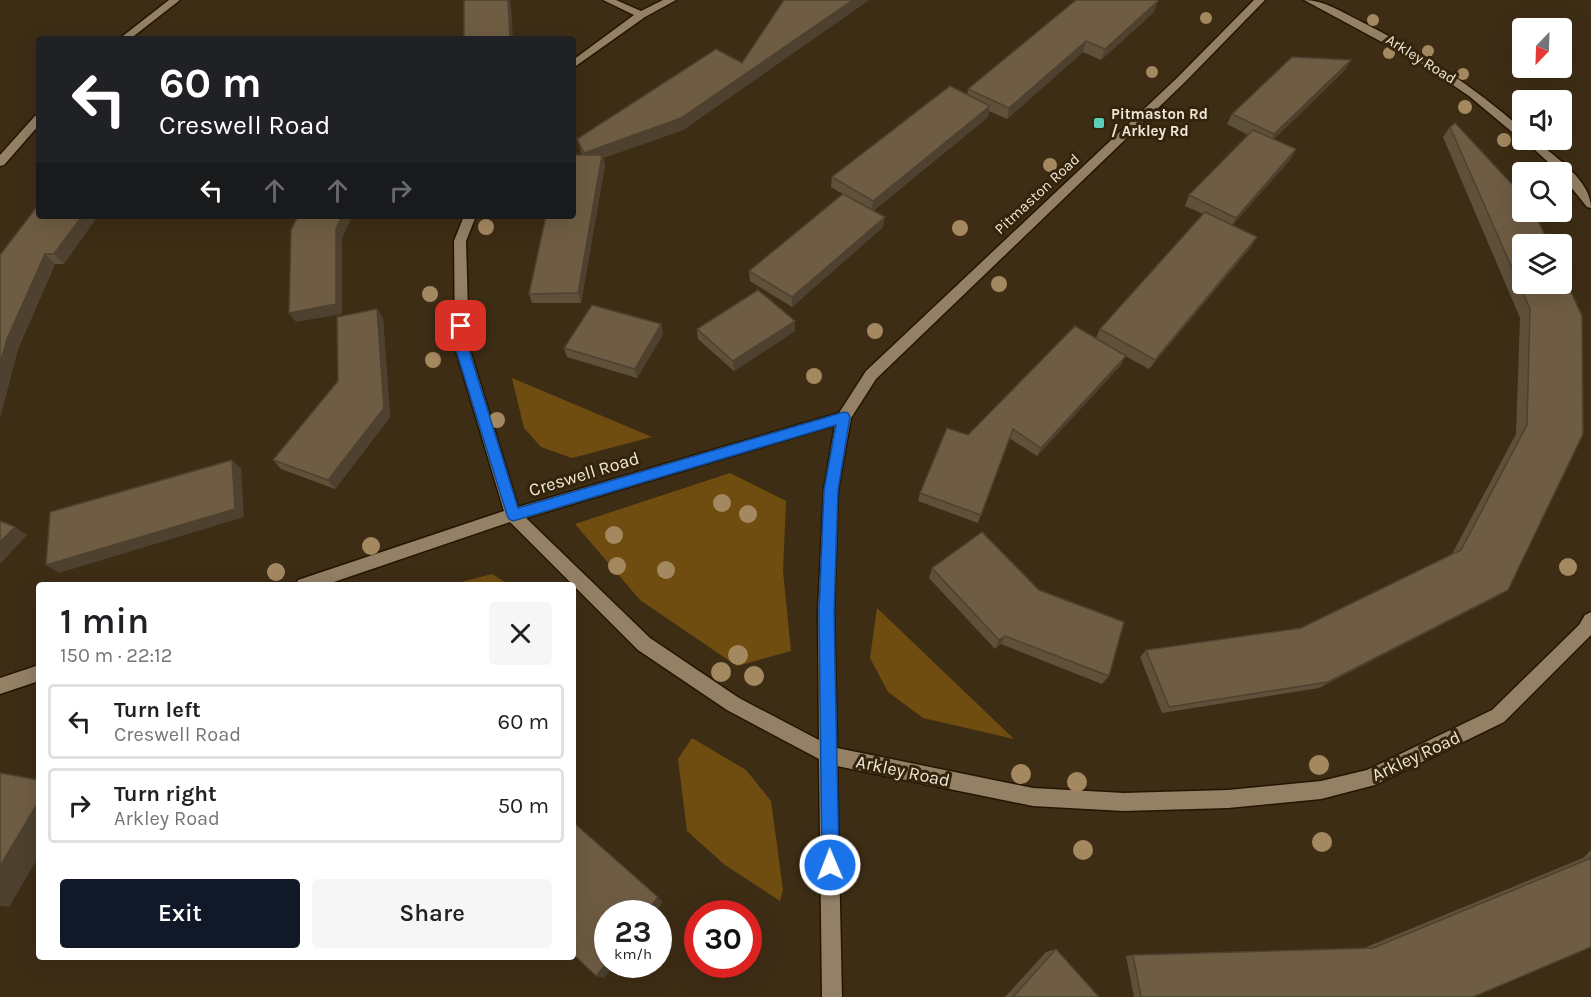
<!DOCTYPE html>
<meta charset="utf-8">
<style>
:root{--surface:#fff;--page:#f6f6f6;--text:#202124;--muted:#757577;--line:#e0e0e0;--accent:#111827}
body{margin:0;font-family:Karla,sans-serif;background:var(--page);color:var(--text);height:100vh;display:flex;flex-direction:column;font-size:22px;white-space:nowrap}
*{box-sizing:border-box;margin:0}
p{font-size:20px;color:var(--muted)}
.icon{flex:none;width:33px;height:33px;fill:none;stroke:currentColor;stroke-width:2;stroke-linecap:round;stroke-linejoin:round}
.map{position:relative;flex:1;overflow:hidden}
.panel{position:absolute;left:36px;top:582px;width:540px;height:378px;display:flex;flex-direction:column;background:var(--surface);border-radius:6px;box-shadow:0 6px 24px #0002}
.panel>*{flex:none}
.top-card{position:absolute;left:36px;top:36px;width:540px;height:183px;border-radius:6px;box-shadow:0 6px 24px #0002;background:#202124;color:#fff;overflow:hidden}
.needle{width:39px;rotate:203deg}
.fabs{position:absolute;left:1512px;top:18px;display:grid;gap:12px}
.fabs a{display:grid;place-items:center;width:60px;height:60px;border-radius:6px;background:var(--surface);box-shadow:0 6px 24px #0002;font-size:30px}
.speed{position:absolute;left:594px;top:900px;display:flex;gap:12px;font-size:30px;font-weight:700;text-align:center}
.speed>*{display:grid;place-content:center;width:78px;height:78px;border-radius:50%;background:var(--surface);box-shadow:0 6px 24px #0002;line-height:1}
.speed small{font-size:15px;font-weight:400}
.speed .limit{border:9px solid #d22;background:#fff;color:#111}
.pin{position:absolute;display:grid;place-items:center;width:51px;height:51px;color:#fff;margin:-26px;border-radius:12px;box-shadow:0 3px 9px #0006}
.me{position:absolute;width:66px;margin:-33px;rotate:359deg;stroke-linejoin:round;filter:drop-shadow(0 0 4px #0008)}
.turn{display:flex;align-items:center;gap:21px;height:126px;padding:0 24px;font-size:27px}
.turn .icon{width:78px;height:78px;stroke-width:2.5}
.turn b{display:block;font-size:42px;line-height:51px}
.lanes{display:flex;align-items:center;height:57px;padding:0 24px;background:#0003;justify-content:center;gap:30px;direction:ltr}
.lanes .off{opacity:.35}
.round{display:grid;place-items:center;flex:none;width:63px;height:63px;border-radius:6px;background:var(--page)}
.overview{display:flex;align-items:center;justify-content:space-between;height:102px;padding:0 24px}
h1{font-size:36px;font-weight:600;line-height:45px}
.action{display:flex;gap:12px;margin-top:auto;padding:12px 24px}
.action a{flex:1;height:69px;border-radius:6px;background:var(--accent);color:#fff;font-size:24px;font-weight:600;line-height:69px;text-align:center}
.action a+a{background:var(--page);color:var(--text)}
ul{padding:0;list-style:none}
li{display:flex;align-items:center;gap:18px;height:75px;margin:0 12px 9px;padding:0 12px;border:3px solid var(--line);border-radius:6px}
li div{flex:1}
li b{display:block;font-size:22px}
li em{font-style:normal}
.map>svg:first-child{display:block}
.green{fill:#6f4d11}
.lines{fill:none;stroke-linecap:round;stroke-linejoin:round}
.street-casing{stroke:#241500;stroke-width:3}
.street{fill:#938065;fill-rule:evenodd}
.tree{fill:#a48860}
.wall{fill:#5f503a}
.shaded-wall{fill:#4e412f}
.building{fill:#6f5d43;stroke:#4e412f;stroke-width:1.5}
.route{fill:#1a73e8;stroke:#114b97;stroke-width:1.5}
.poi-dot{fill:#5cceba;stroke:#33240b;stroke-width:2}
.labels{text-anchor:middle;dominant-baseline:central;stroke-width:6;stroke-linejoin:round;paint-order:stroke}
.far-street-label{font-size:15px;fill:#f1e7d8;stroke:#33240b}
.far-poi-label{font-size:15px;font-weight:bold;fill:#f1e7d8;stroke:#33240b;text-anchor:start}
.street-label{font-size:18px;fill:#f1e7d8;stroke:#33240b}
</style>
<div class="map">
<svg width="1591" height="997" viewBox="0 0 1591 997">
<rect width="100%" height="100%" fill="#3e2d15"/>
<g class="green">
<polygon points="512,378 652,437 572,458 541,447 524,428"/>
<polygon points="730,473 786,501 783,571 791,651 737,666 640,600 575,524"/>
<polygon points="492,574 510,585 450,585"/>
<polygon points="877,608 1014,739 923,718 888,692 870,658"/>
<polygon points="692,738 746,770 771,801 783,890 780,901 725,865 687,831 678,759"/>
</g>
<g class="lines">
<g class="street-casing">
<g id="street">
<polygon points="169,0 180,0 130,39 119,39"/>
<polygon points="603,0 616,0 641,11 663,0 676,0 645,17 573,68 573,60 634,15"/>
<path d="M1254 0H1265L1185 82 876 379 851 418 838 490 834 611 837 748 1033 788 1124 793 1228 790 1321 781 1367 770 1492 710 1579 625 1585 615 1591 612V635L1504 722 1375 785 1321 799 1228 808 1124 811 1033 806 837 766 842 997H822L819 759 727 710 638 650 510 522 325 585H296L298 580 304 578 504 511 455 347 454 241 464 216H476L466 241 469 347 518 507 839 413 866 371 1177 78ZM835 425 824 490 818 611 819 740 739 698 650 638 526 518Z"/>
<path d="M1304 0C1324 0 1342 12 1360 21 1418 50 1473 86 1522 129V137H1518L1469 96 1417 61Z"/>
<polygon points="39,115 39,125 4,165 0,166 0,155 35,116"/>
<path d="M1524 140H1535C1555 157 1591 180 1591 208L1587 207 1562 176V172H1559Z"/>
<polygon points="39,665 39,681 0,694 0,678"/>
</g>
</g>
<use href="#street" class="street"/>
</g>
<g class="tree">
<circle cx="1206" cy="18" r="6"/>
<circle cx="1373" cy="20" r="6"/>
<circle cx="1428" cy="51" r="6"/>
<circle cx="1389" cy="53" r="6"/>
<circle cx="1152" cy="72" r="6"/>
<circle cx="1463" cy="74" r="6"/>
<circle cx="1465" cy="107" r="7"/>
<circle cx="1504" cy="140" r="7"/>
<circle cx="1050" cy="165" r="7"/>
<circle cx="486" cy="227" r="8"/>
<circle cx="960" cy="228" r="8"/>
<circle cx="999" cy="284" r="8"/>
<circle cx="430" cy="294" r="8"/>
<circle cx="875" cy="331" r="8"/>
<circle cx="433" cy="360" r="8"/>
<circle cx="814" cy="376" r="8"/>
<circle cx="497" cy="420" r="8"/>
<circle cx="722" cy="503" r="9"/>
<circle cx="748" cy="514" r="9"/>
<circle cx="614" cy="535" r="9"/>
<circle cx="371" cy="546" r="9"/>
<circle cx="617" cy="566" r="9"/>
<circle cx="1568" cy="567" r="9"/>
<circle cx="666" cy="570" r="9"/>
<circle cx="276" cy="572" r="9"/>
<circle cx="738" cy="655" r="10"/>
<circle cx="721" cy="672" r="10"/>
<circle cx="754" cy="676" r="10"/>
<circle cx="1319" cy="765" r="10"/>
<circle cx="1021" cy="774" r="10"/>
<circle cx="1077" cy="782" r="10"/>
<circle cx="1322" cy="842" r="10"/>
<circle cx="1083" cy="850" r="10"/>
</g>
<g class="wall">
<polygon points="869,0 683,130 603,158 605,165 581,303 532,303 529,294 582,155 577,139 742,63"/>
<polygon points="1154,12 1101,60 1083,52 1007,119 989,111 988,117 873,211 883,227 792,307 750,281 749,271 843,194 831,187 832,177 967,95 968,89"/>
<polygon points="1351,60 1345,70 1274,139 1296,149 1290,160 1232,225 1251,247 1149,369 1120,353 1121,365 1037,456 1009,438 978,523 918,501 920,493 968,435 1096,338 1100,329 1203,214 1185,206 1189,195 1248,135 1227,124 1232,114"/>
<polygon points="1450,127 1562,284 1508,590 1496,597 1319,688 1162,713 1140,657 1146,650 1301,628 1452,554 1516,434 1520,318 1443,137"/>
<polygon points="39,204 64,264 55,264 18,349 0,417 0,255"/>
<polygon points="383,318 390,417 335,489 281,469 273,460 338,381"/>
<polygon points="795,321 795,331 734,371 698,339 697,329"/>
<polygon points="661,324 663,334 637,378 567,357 564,348"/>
<polygon points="932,568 1109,676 1102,684 1001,644 995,649 929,578"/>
<polygon points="1591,850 1591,947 1473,997 1134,997 1126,956 1133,955 1364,948 1583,858"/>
<polygon points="1056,949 1099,997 1005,997 1046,952"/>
</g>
<g class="shaded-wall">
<polygon points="508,0 510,0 511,6 513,39 509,39"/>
<polygon points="853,0 869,0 683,130 603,158 605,165 581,303 578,293 586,164 584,153 681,118"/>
<polygon points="1158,1 1154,12 1101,60 1105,49"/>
<polygon points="1086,41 1083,52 1007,119 1009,108"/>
<polygon points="1351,60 1345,70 1269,144 1274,134"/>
<polygon points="990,106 988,117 872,211 873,201"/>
<polygon points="1296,149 1290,160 1230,228 1236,218"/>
<polygon points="82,216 98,216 64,264 54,254"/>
<polygon points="342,216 352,216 342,239 342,314 296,322 289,313"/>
<polygon points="885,217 883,227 792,307 792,297"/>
<polygon points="1257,237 1251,247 1149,369 1155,360"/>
<polygon points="45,254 55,264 18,349 0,417 0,364 7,339"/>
<polygon points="377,309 383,318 390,417 335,489 328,480"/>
<polygon points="795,321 795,331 734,371 733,361"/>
<polygon points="661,324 663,334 637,378 635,369"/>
<polygon points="1126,356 1121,365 1037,456 1041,448"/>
<polygon points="232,460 241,468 244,517 59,573 46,565"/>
<polygon points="15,527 27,535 0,564 0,542"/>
<polygon points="1508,590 1496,597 1319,688 1328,682"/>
<polygon points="1005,636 1001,644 995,649 999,640"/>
<polygon points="39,801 39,856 9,907 0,906 0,866"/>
<polygon points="573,822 663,902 654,914 645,914"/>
<polygon points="608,962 608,964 615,964 604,978 596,976"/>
</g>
<g class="building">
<polygon points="464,0 508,0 510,37 509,39 464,39"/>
<polygon points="784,0 853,0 681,118 584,153 577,139 716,49 742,63"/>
<polygon points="1076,0 1157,0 1158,1 1105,49 1086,41 1009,108 968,89"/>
<polygon points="1292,57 1351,60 1274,134 1232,114"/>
<polygon points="950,86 990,106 873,201 832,177"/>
<polygon points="1455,123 1522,195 1522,212 1534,212 1549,244 1522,244 1522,284 1562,284 1562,272 1582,316 1583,434 1508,590 1328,682 1169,707 1146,650 1301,628 1461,550 1527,425 1530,309 1450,127"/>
<polygon points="1253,130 1296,149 1236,218 1189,195"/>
<polygon points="573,155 602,155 578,293 529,294 546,216 573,216"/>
<polygon points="843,194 885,217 792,297 749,271"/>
<polygon points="39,204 39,216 82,216 54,254 45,254 7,339 0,364 0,255"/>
<polygon points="1205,212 1257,237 1155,360 1100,329"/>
<polygon points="298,216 342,216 336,229 336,304 289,313 291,230"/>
<polygon points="758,290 795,321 733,361 697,329"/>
<polygon points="592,305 661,324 635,369 564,348"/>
<polygon points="377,309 384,408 328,480 273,460 338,381 337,317"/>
<polygon points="1075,326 1126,356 1041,448 1013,429 981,515 920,493 947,428 968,435"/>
<polygon points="232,460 235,509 46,565 50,512"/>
<polygon points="0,521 15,527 0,542"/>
<polygon points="982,532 1039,590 1124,622 1109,676 1005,636 999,640 932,568"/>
<polygon points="0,773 39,780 39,801 0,866"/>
<polygon points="573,822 658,897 645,914 608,914 608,962 596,976 573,954"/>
<polygon points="1591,858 1591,947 1473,997 1141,997 1133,955 1373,948"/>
<polygon points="1056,949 1099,997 1013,997"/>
</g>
<polygon class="route" points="461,321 467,326 468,347 518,508 844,412 848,413 850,417 838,490 834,611 839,865 836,871 830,874 824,871 822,865 819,611 824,490 836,425 513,521 509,519 507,515 455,347 455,326"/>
<rect class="poi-dot" x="1093" y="117" width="12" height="12" rx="3"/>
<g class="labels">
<g class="far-street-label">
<text transform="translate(1421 59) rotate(32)">Arkley Road</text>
<text transform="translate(1037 194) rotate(-43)">Pitmaston Road</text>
</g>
<g class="far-poi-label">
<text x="1111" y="114">Pitmaston Rd<tspan x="1111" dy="17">/ Arkley Rd</tspan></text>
</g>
<g class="street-label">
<text transform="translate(584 474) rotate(-17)">Creswell Road</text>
<text transform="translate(1416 756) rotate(-25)">Arkley Road</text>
<text transform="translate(903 771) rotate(12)">Arkley Road</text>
</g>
</g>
</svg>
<div class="fabs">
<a><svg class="needle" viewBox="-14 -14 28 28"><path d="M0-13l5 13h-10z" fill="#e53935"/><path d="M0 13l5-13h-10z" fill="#757577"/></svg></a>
<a><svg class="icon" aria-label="sound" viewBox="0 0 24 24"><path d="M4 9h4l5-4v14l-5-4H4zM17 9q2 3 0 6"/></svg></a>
<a><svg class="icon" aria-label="search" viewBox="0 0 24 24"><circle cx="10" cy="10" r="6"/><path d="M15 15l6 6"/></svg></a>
<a><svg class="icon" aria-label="layers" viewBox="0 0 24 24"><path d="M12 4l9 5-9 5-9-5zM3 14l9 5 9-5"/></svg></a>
</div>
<div class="speed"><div>23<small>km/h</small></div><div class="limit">30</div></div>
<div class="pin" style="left:461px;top:326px;background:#d93025"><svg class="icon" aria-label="arrive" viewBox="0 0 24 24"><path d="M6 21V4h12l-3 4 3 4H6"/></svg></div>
<svg class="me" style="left:830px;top:865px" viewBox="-20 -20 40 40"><circle r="17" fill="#1a73e8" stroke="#fff" stroke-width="3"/><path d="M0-11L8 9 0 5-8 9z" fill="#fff"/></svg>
<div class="top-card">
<div class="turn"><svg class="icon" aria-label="left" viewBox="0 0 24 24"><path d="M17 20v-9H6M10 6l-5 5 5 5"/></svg><div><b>60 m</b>Creswell Road</div></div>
<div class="lanes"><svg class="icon" aria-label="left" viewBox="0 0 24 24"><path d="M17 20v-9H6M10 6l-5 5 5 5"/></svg><svg class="icon off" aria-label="ahead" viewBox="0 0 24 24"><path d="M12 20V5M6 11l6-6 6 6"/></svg><svg class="icon off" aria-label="ahead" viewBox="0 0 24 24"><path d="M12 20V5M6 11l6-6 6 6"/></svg><svg class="icon off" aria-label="right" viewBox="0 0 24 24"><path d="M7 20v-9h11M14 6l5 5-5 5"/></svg></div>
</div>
<section class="panel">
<div class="overview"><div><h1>1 min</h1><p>150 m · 22:12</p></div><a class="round"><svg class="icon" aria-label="close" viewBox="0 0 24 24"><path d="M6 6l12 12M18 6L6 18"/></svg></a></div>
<ul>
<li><svg class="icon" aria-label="left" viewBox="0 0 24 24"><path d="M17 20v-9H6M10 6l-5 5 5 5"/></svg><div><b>Turn left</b><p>Creswell Road</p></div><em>60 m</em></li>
<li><svg class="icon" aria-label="right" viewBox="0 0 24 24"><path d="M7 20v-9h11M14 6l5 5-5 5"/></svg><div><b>Turn right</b><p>Arkley Road</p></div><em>50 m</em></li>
</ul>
<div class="action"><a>Exit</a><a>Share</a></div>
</section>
</div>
